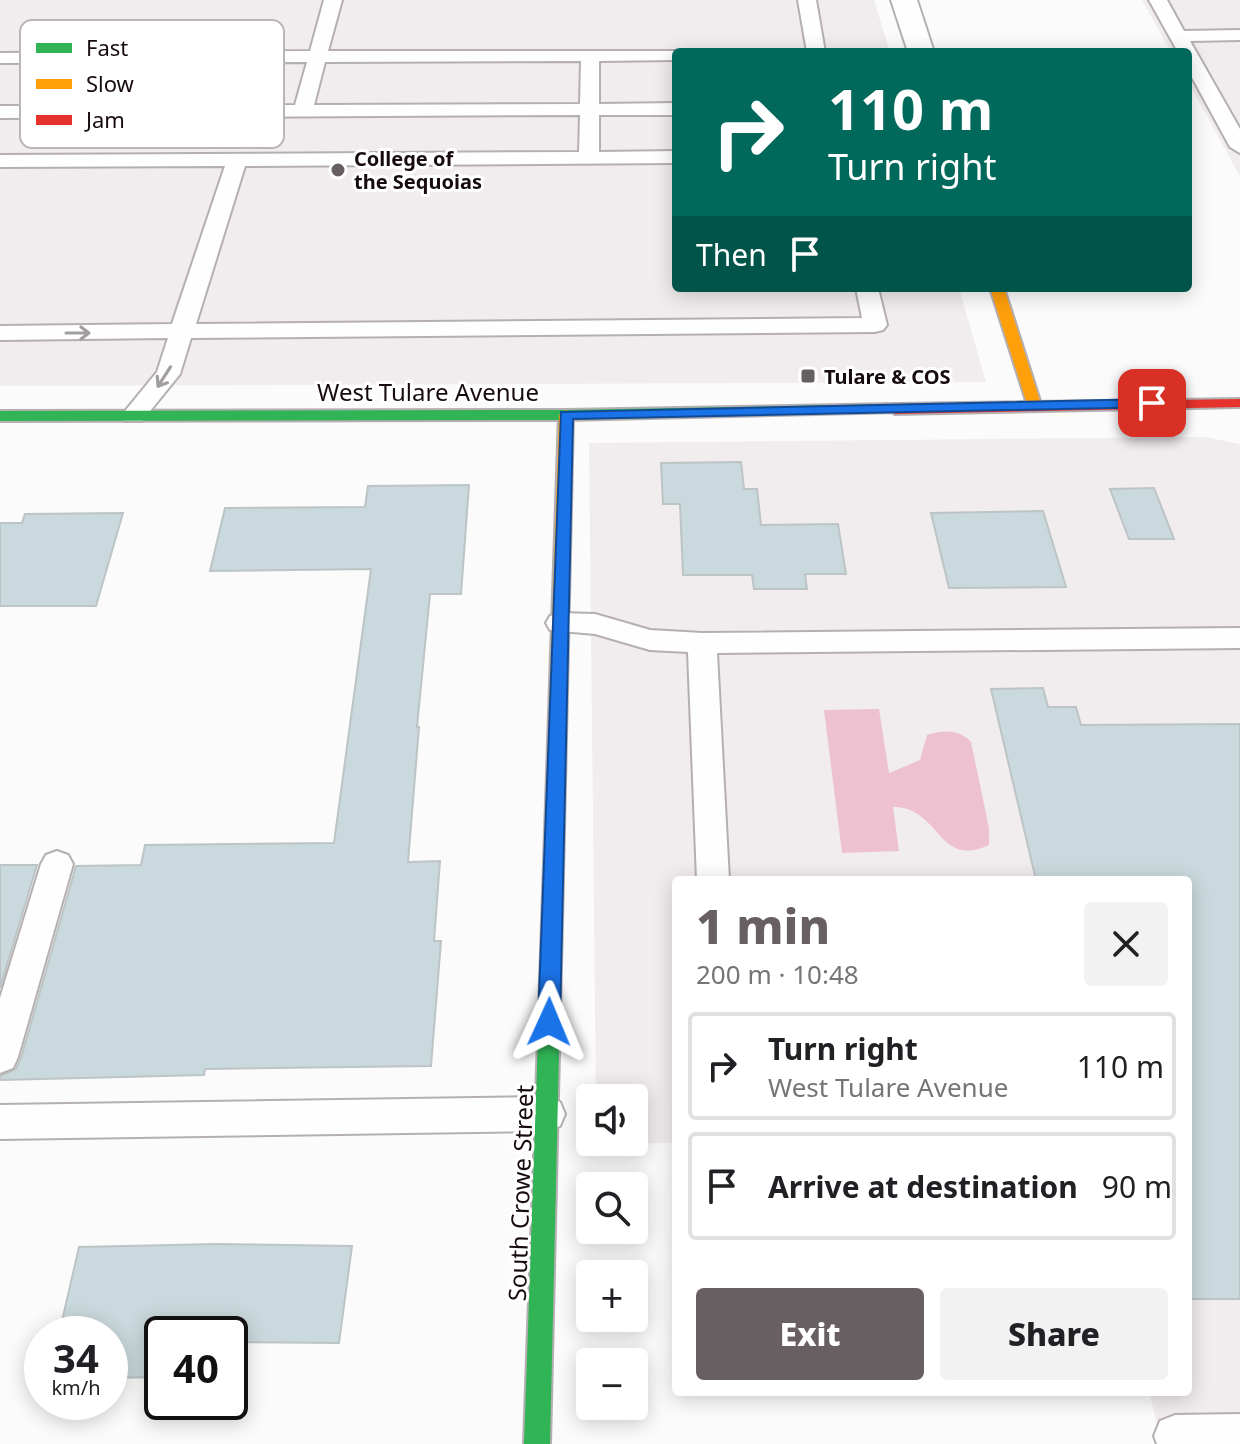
<!DOCTYPE html>
<meta charset="utf-8">
<style>
:root{--surface:#fff;--page:#f2f2f2;--text:#202124;--muted:#757577;--line:#e0e0e0;--accent:#675f62}
body{margin:0;font-family:"Noto Sans",sans-serif;background:var(--page);color:var(--text);height:100vh;display:flex;flex-direction:column;font-size:30px;white-space:nowrap}
*{box-sizing:border-box;margin:0}
p{font-size:26px;color:var(--muted)}
.icon{flex:none;width:44px;height:44px;fill:none;stroke:currentColor;stroke-width:2;stroke-linecap:round;stroke-linejoin:round}
.map{position:relative;flex:1;overflow:hidden}
.drawer{position:absolute;left:672px;top:876px;width:520px;height:520px;display:flex;flex-direction:column;background:var(--surface);border-radius:8px;box-shadow:0 4px 20px #0003}
.drawer>*{flex:none}
.top-card{position:absolute;left:672px;top:48px;width:520px;height:244px;border-radius:8px;box-shadow:0 4px 20px #0003;background:#00695c;color:#fff;overflow:hidden}
.fabs{position:absolute;left:576px;top:1084px;display:grid;gap:16px}
.fabs a{display:grid;place-items:center;width:72px;height:72px;border-radius:8px;background:var(--surface);box-shadow:0 4px 20px #0003;font-size:40px}
.speed{position:absolute;left:24px;top:1316px;display:flex;gap:16px;font-size:40px;font-weight:700;text-align:center}
.speed>*{display:grid;place-content:center;width:104px;height:104px;border-radius:50%;background:var(--surface);box-shadow:0 4px 20px #0003;line-height:1}
.speed small{font-size:20px;font-weight:400}
.speed .limit{border:4px solid #111;border-radius:12px;background:#fff;color:#111}
.pin{position:absolute;display:grid;place-items:center;width:68px;height:68px;color:#fff;margin:-34px;border-radius:16px;box-shadow:0 4px 12px #0006}
.me{position:absolute;width:88px;margin:-44px;rotate:1deg;stroke-linejoin:round;filter:drop-shadow(0 0 6px #0008)}
.turn{display:flex;align-items:center;gap:28px;height:168px;padding:0 24px;font-size:36px}
.turn .icon{width:104px;height:104px;stroke-width:2.5}
.turn b{display:block;font-size:56px;line-height:68px}
.then{display:flex;align-items:center;height:76px;padding:0 24px;background:#0003;gap:16px;font-size:30px}
.round{display:grid;place-items:center;flex:none;width:84px;height:84px;border-radius:8px;background:var(--page)}
.overview{display:flex;align-items:center;justify-content:space-between;height:136px;padding:0 24px}
h1{font-size:48px;font-weight:800;line-height:60px;color:var(--accent)}
.button{display:flex;gap:16px;margin-top:auto;padding:16px 24px}
.button a{flex:1;height:92px;border-radius:8px;background:var(--accent);color:#fff;font-size:32px;font-weight:800;line-height:92px;text-align:center}
.button a+a{background:var(--page);color:var(--text)}
ul{padding:0;list-style:none}
li{display:flex;align-items:center;gap:24px;height:108px;margin:0 16px 12px;padding:0 8px;border:4px solid var(--line);border-radius:8px}
li div{flex:1}
li b{display:block;font-size:30px}
li em{font-style:normal}
.map>svg:first-child{display:block}
.built{fill:#f1ecee}
.water{fill:#eec1d0}
.building{fill:#cad9dd;stroke:#bcc4c6;stroke-width:2}
.lines{fill:none;stroke-linecap:round;stroke-linejoin:round}
.lane-casing{stroke:#b5afb1;stroke-width:4}
.street-casing{stroke:#b5afb1;stroke-width:4}
.fast-casing{stroke:#b5afb1;stroke-width:4}
.slow-casing{stroke:#b5afb1;stroke-width:4}
.jam-casing{stroke:#b5afb1;stroke-width:4}
.lane{fill:#fefefe;fill-rule:evenodd}
.street{fill:#fefefe;fill-rule:evenodd}
.fast{fill:#30b455;fill-rule:evenodd}
.slow{fill:#ff9f0a;fill-rule:evenodd}
.jam{fill:#e5322d;fill-rule:evenodd}
.oneway{stroke:#a29d9f}
.route{fill:#1a73e8;stroke:#114b97;stroke-width:2}
.poi-dot{fill:#675f62;stroke:#fff;stroke-width:3}
.labels{text-anchor:middle;dominant-baseline:central;stroke-width:6;stroke-linejoin:round;paint-order:stroke}
.far-poi-label{font-size:20px;font-weight:bold;fill:#180b10;stroke:#fff;text-anchor:start}
.street-label{font-size:24px;fill:#180b10;stroke:#fff}
.key{fill:#fff;stroke:#bab6b7;stroke-width:2}
.key-label{font-size:22px;fill:#180b10}
</style>
<div class="map">
<svg width="1240" height="1444" viewBox="0 0 1240 1444">
<rect width="100%" height="100%" fill="#fbfbfb"/>
<g class="built">
<polygon points="0,0 874,0 890,52 676,52 676,288 959,288 986,382 0,386"/>
<polygon points="1142,0 1240,0 1240,176 1188,82 1188,52 1171,52"/>
<polygon points="1205,437 1240,444 1240,1444 1162,1444 1149,1392 1188,1392 1188,880 676,880 676,1143 596,1144 634,1142 634,1098 596,1098 589,443"/>
</g>
<path class="water" d="M879 709 889 773 920 760 927 735C943 730 959 729 971 742L989 828V845C937 869 941 807 893 807L899 851 842 853 824 710Z"/>
<g class="building">
<polygon points="741,462 744,489 757,489 761,525 838,524 846,574 805,574 807,589 754,589 752,575 683,575 680,504 663,504 661,463"/>
<polygon points="469,485 461,594 430,594 417,727 419,727 408,862 440,861 434,941 441,941 431,1066 205,1069 204,1075 0,1080 0,1076 16,1069 21,1058 76,866 141,865 145,845 334,843 371,569 210,571 225,508 365,507 368,486"/>
<polygon points="1154,488 1174,539 1129,539 1110,489"/>
<polygon points="1043,511 1066,587 949,588 931,513"/>
<polygon points="123,513 96,606 0,606 0,523 22,523 25,514"/>
<polygon points="1043,688 1048,707 1076,707 1081,725 1240,724 1240,1299 1188,1299 1188,880 1036,880 991,689"/>
<polygon points="0,865 37,865 0,988"/>
<polygon points="217,1244 352,1246 339,1343 230,1342 230,1334 162,1334 162,1377 110,1378 110,1334 59,1334 79,1247"/>
</g>
<g class="lines">
<g class="lane-casing">
<g id="lane">
<path d="M324 0H342L328 51H682L676 52V60L599 61V104L676 103V115H599V152L676 151V163L245 166 196 324 862 318 856 288H878L887 325 883 330 875 332 191 338 180 374 142 421H124L121 416 157 372 168 338 0 340V326L172 324 225 166 0 167V155L579 152 580 115 0 118V106L295 105 307 62 0 63V53L310 51ZM581 61 580 104 314 105 325 62Z"/>
<polygon points="798,0 816,0 825,52 807,52"/>
<polygon points="1149,0 1167,0 1184,31 1240,30 1240,40 1190,41 1240,129 1240,153 1230,147 1188,70 1188,52 1178,52"/>
<polygon points="560,613 595,614 650,630 702,633 1240,628 1240,648 717,653 729,880 697,880 688,652 650,650 595,634 550,630 546,623 550,616"/>
<polygon points="57,851 68,855 73,864 18,1057 13,1068 0,1073 0,998 41,864 46,855"/>
<polygon points="547,1097 560,1102 565,1114 560,1126 547,1131 0,1139 0,1105"/>
<polygon points="1240,1414 1240,1444 1157,1444 1154,1436 1160,1421 1175,1415"/>
</g>
</g>
<g class="street-casing">
<polygon id="street" points="891,0 917,0 934,52 908,52"/>
</g>
<g class="fast-casing">
<g id="fast">
<polygon points="895,404 900,406 900,412 566,420 0,421 0,411 566,410"/>
<polygon points="552,914 559,916 562,922 550,1444 524,1444 542,922 545,916"/>
</g>
</g>
<g class="slow-casing">
<g id="slow">
<polygon points="990,288 1004,288 1041,404 1039,407 1034,408 1027,404"/>
<polygon points="566,410 573,415 562,922 559,928 552,930 545,928 542,922 559,415"/>
</g>
</g>
<g class="jam-casing">
<polygon id="jam" points="1240,399 1240,407 895,414 888,409 895,404"/>
</g>
<use href="#lane" class="lane"/>
<use href="#street" class="street"/>
<use href="#fast" class="fast"/>
<use href="#slow" class="slow"/>
<use href="#jam" class="jam"/>
</g>
<defs><path id="oneway-shaft" d="M-6 0H5M1.5-3L5.5 0L1.5 3" fill="none" stroke-width="1.6" stroke-linecap="round" stroke-linejoin="round" transform="scale(2)"/></defs>
<g class="oneway">
<use href="#oneway-shaft" transform="translate(78 333)"/>
<use href="#oneway-shaft" transform="translate(164 377) rotate(123)"/>
</g>
<polygon class="route" points="1152,399 1157,400 1157,407 573,419 560,1022 557,1028 549,1031 541,1028 538,1022 561,412"/>
<g class="poi-dot">
<circle cx="338" cy="170" r="8"/>
<rect x="800" y="368" width="16" height="16" rx="4"/>
</g>
<g class="labels">
<g class="far-poi-label">
<text x="354" y="158">College of<tspan x="354" dy="23">the Sequoias</tspan></text>
<text x="824" y="376">Tulare &amp; COS</text>
</g>
<g class="street-label">
<text x="428" y="391">West Tulare Avenue</text>
<text transform="translate(520 1193) rotate(-88)">South Crowe Street</text>
</g>
</g>
<rect x="20" y="20" width="264" height="128" rx="12" class="key"/>
<rect x="36" y="43" width="36" height="10" fill="#30b455"/>
<rect x="36" y="79" width="36" height="10" fill="#ff9f0a"/>
<rect x="36" y="115" width="36" height="10" fill="#e5322d"/>
<g class="key-label">
<text x="86" y="56">Fast</text>
<text x="86" y="92">Slow</text>
<text x="86" y="128">Jam</text>
</g>
</svg>
<div class="fabs">
<a><svg class="icon" aria-label="sound" viewBox="0 0 24 24"><path d="M4 9h4l5-4v14l-5-4H4zM17 9q2 3 0 6"/></svg></a>
<a><svg class="icon" aria-label="search" viewBox="0 0 24 24"><circle cx="10" cy="10" r="6"/><path d="M15 15l6 6"/></svg></a>
<a>+</a>
<a>−</a>
</div>
<div class="speed"><div>34<small>km/h</small></div><div class="limit">40</div></div>
<div class="pin" style="left:1152px;top:403px;background:#d93025"><svg class="icon" aria-label="arrive" viewBox="0 0 24 24"><path d="M6 21V4h12l-3 4 3 4H6"/></svg></div>
<svg class="me" style="left:549px;top:1022px" viewBox="-20 -20 40 40"><path d="M0-17L14 15 0 8-14 15z" fill="#1a73e8" stroke="#fff" stroke-width="4"/></svg>
<div class="top-card">
<div class="turn"><svg class="icon" aria-label="right" viewBox="0 0 24 24"><path d="M7 20v-9h11M14 6l5 5-5 5"/></svg><div><b>110 m</b>Turn right</div></div>
<div class="then">Then<svg class="icon" aria-label="arrive" viewBox="0 0 24 24"><path d="M6 21V4h12l-3 4 3 4H6"/></svg></div>
</div>
<section class="drawer">
<div class="overview"><div><h1>1 min</h1><p>200 m · 10:48</p></div><a class="round"><svg class="icon" aria-label="close" viewBox="0 0 24 24"><path d="M6 6l12 12M18 6L6 18"/></svg></a></div>
<ul>
<li><svg class="icon" aria-label="right" viewBox="0 0 24 24"><path d="M7 20v-9h11M14 6l5 5-5 5"/></svg><div><b>Turn right</b><p>West Tulare Avenue</p></div><em>110 m</em></li>
<li><svg class="icon" aria-label="arrive" viewBox="0 0 24 24"><path d="M6 21V4h12l-3 4 3 4H6"/></svg><div><b>Arrive at destination</b></div><em>90 m</em></li>
</ul>
<div class="button"><a>Exit</a><a>Share</a></div>
</section>
</div>
